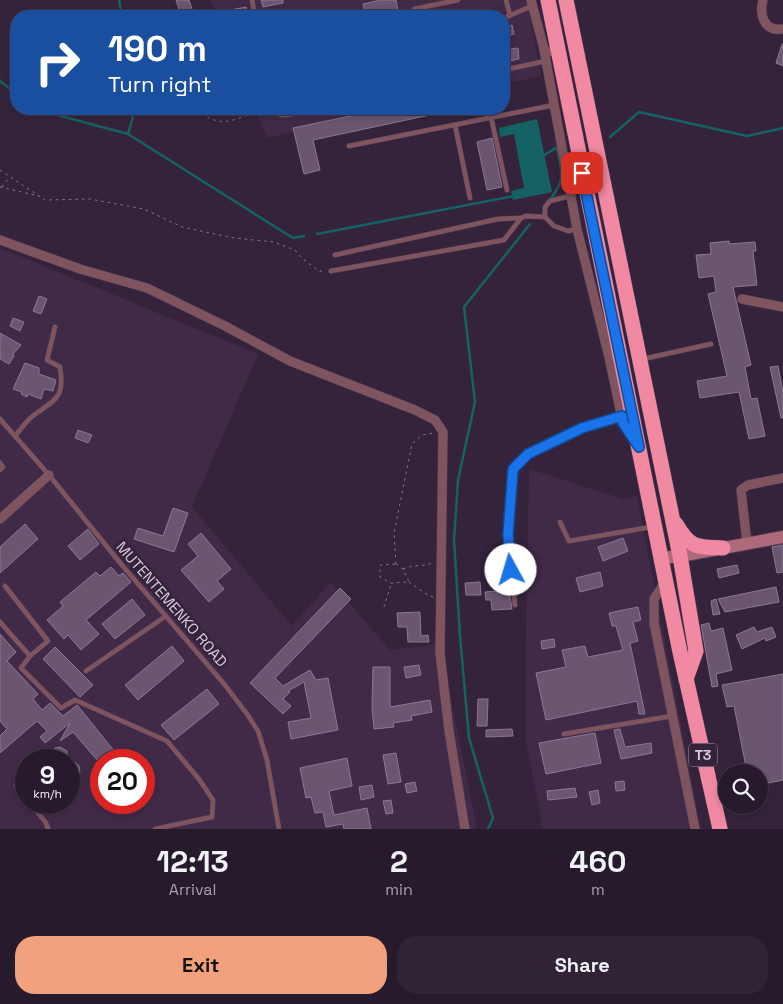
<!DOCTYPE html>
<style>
:root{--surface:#281a2d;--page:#302335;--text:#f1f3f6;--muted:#a5a1aa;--line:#443849;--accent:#f1a17b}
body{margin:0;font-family:"Space Grotesk",sans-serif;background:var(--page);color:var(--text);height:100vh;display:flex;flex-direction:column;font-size:19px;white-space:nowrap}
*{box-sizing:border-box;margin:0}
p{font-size:16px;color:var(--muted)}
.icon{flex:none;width:28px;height:28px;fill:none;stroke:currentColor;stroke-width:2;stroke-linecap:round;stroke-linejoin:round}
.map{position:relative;height:829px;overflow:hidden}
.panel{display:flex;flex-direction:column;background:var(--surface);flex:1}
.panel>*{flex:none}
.hud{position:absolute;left:10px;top:10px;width:500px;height:105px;border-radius:20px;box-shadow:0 2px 8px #0003,0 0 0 1px var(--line);background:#1a4fa0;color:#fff;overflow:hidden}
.controls{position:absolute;left:718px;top:764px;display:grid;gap:10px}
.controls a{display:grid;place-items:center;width:50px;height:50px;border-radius:50%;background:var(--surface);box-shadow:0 2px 8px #0003,0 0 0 1px var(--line);font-size:25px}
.speed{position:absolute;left:15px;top:749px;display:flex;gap:10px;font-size:25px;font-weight:700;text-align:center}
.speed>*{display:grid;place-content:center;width:65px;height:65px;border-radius:50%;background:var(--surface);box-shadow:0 2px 8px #0003,0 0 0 1px var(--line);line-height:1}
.speed small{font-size:12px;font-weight:400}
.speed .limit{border:8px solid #d22;background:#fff;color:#111}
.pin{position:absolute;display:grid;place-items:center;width:42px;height:42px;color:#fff;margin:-21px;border-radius:10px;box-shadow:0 2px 8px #0006}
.me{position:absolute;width:55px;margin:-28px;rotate:354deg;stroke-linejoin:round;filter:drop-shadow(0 0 4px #0008)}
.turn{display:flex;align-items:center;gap:18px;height:105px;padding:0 15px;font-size:22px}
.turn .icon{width:65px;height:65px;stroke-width:2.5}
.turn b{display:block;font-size:35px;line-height:42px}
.eta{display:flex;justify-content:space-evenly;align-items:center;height:85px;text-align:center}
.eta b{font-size:30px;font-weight:600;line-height:35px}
.action{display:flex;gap:10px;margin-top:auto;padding:10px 15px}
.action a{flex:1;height:58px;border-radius:20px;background:var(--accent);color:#111;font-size:20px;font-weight:600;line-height:58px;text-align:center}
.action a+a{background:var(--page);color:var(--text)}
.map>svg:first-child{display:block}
.built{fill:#412a48;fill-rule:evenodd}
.water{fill:#156265}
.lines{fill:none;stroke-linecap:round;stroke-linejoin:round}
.stream{stroke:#156265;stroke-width:2.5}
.building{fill:#6b5672;stroke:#8d7794}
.lane-casing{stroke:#4f3e56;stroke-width:5.5}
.street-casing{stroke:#4f3e56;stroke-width:10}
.secondary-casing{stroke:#4f3e56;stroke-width:14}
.highway-casing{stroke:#4f3e56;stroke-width:16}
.path{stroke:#86788c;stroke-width:1;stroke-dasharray:2.5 4;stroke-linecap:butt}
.lane{stroke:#7f545e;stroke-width:4.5}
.street{stroke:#7f545e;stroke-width:9}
.secondary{stroke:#ae6a7a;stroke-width:12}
.highway{stroke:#f289a3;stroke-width:15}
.route-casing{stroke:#114b97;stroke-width:12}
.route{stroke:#1a73e8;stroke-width:9}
.labels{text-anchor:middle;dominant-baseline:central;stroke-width:5;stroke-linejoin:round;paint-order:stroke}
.shield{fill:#35233c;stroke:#a89bad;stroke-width:1}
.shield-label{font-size:14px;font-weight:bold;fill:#d9cedd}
.street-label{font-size:15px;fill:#d9cedd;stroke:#35233c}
</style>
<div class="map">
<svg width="783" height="829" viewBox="0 0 783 829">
<rect width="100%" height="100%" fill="#35233c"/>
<g class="built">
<polygon points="210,0 527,0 541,76 504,84 504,16 217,16"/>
<polygon points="255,109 397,109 267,138"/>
<path d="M0 248 258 354 192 507 292 626 331 582 390 650 440 644 477 829H0ZM26 760H69V802H26ZM101 760H144V802H101Z"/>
<polygon points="529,469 623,499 637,496 701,829 543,829 526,742 526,644"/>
</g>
<polygon class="water" points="537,119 552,192 513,200 511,191 524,188 514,134 500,137 499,128"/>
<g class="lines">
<g class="stream">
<polyline points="119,0 122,16"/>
<polyline points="0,81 16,94"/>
<polyline points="35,109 128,134 293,238 304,236"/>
<polyline points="128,134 135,109"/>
<polyline points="610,137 639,112 747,136 783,128"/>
<path d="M543 156 557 147C561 173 567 178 549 201"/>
<polyline points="317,234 514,196"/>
<polyline points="488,829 493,818 469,738 460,636 454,540 458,480 475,402 464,307 530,224"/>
</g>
</g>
<g class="building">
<polygon points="176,0 189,0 193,12 181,16"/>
<polygon points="261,0 283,0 283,3 263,7"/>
<polygon points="381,0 396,0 398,11 375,16 366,16 363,4"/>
<polygon points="246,7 248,16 232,16 230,10"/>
<polygon points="512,25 514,34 504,37 504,27"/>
<polygon points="782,44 783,44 783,66 776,63"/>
<polygon points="518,48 519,59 504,62 504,50"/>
<polygon points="384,109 443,109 444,112 313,140 320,170 304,174 293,128"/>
<polygon points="492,138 502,187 487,190 477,142"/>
<polygon points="729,241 729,244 755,242 756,251 753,251 757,285 733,287 751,365 745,367 751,399 757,398 765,436 749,439 739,392 700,398 697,381 727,376 708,294 716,292 714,276 699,278 696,255 711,254 710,243"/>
<polygon points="39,296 47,299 41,314 33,311"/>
<polygon points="13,318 24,322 20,331 10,326"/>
<polygon points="0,333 21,345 13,354 14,356 9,364 0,359"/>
<polygon points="25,363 39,368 39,374 56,380 53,391 44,389 41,399 28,394 27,397 21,394 22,392 13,389"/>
<polygon points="778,366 783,393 783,418 781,418 770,367"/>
<polygon points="78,430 92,435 88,443 75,438"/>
<polygon points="173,508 188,513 174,552 134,539 138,528 163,536"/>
<polygon points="25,524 38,539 0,573 0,547"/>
<polygon points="88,529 99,544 80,560 68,546"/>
<polygon points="201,533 231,569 217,581 224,589 209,602 181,570 198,556 188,544"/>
<polygon points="623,538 628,551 603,561 598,547"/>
<polygon points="783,545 783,572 777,573 772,547"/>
<polygon points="737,565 739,573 719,578 717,569"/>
<polygon points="111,567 119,576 123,573 131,582 86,620 99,634 81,650 68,635 64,639 47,620 63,606 60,602 96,572 100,576"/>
<polygon points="600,572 603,586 580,592 576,578"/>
<polygon points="480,582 481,595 466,595 465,583"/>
<polygon points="776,587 779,602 725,612 718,599"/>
<polygon points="340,588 351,599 275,678 283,686 310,670 316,680 328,678 338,730 291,739 288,722 311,718 304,682 288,691 290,692 283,699 291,706 283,714 250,683"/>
<polygon points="509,590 512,609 492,610 491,600 486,600 485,592"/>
<polygon points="132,599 145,615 115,639 102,624"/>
<polygon points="716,599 720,614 713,615 711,601"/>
<polygon points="638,607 641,620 633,622 638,641 630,643 645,714 639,714 637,701 546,720 536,673 566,667 562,650 585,646 588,657 623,650 616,626 612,626 609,613"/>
<polygon points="420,612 421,636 428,635 429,642 408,642 407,627 398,627 397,613"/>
<polygon points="709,623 711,631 723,628 732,670 716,674 718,686 712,687 701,625"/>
<polygon points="754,627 757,632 772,627 776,637 766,641 765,638 742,649 736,635"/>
<polygon points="0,634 16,652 7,661 38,694 33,699 42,710 50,703 63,716 77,705 78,706 114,751 98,761 73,732 60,741 70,723 45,743 40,737 47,731 37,721 0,753 0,736 7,729 0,721"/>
<polygon points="554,639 555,647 542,649 541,641"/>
<polygon points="172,646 184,661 138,700 125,685"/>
<polygon points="55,647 93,685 80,697 43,659"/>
<polygon points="419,665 421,675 406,678 404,667"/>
<polygon points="373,667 390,667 390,707 430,700 432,712 411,716 412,720 393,723 394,727 374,729 372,708"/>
<polygon points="783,674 783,780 759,785 759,772 747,772 734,706 727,707 722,685"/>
<polygon points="207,689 219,704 174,740 161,725"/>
<polygon points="478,699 488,699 487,726 477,726"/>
<polygon points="512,729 513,736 486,737 486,730"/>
<polygon points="620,729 625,747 651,743 652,753 621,759 614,730"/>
<polygon points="595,733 601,763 546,774 539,743"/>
<polygon points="60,747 67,751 67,760 55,760 53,758 53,752 55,748"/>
<polygon points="396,753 401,782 388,784 383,755"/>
<polygon points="347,758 352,786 329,791 334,815 367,808 371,829 344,829 343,824 326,827 323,812 315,813 311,797 306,798 300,768"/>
<polygon points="69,761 76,763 79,766 80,772 76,775 69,775"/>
<polygon points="101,770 101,794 93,787 92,781 95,775"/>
<polygon points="624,781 625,790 616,791 615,782"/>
<polygon points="415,782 417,791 407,793 405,784"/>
<polygon points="372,785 374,797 361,800 359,787"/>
<polygon points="575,788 577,797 548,800 547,791"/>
<polygon points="598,790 600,803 592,805 589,792"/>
<polygon points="391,800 393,813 386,814 383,801"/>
<polygon points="106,802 131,802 124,811 117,812 111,809"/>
</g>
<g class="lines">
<g class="lane-casing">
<g id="lane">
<polyline points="252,0 255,16"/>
<polyline points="506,0 510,15"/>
<polyline points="409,16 414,9 458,0"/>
<polyline points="504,18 532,6"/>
<polyline points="504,70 546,61"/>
<polyline points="276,109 281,115 286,115 317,109"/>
<polyline points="491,117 507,190"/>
<polyline points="455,125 470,198"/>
<polyline points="349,146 554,105"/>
<polyline points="545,217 545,207 550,201 570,196"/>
<polyline points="335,255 498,219 521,218"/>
<polyline points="331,271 504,240 521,218 526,216 545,217 554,226 568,231 577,229"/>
<polyline points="643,359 711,344"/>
<polyline points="0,419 49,475 121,564 225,685 247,714 258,731 267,760 279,829"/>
<path d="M15 436C21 429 27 420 34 415 56 399 65 398 60 367L47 360 55 327"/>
<polyline points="0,463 3,467 0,470"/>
<polyline points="560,522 569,541 651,527"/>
<polyline points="5,586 48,641 30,656"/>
<polyline points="515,605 508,534 513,469 528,454 582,428 622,416"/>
<polyline points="0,622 30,656 21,668 61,708 75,700 167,741 199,779 213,800 212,817 155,829"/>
<polyline points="86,671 166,616"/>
<polyline points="564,734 672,716"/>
<polyline points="16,786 26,798"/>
<polyline points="30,802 46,823 48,829"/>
</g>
</g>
<g class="street-casing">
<g id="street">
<polyline points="531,0 543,45 544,50 549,52"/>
<path d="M763 0C759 15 764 32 783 29"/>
<polyline points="544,50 577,229 609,357 623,423 633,438"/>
<polyline points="0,240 80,269 147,288 225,326 290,361 415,410 435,420 443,432 440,653 449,731 465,829"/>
<polyline points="742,299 783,307"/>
<polyline points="0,519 49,475"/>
<polyline points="747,543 741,490 748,485 783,478"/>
<polyline points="665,582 654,599 654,623 695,829"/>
</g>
</g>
<g class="secondary-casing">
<polyline id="secondary" points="662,558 680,556 783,537"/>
</g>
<g class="highway-casing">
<g id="highway">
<polyline points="548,0 680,652 720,829"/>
<polyline points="566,0 680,556 696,651 686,679"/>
<path d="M676 524C690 548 696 547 723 548"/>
</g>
</g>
<g class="path">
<path d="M197 109C220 131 236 119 262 109"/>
<polyline points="0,170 45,200 90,199 144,209 182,227 234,238 274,242 295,250 303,259 319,271 324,271"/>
<polyline points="0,187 39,196"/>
<polyline points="2,187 9,178"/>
<polyline points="396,564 394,533 412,444 422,435 433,433"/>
<polygon points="396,564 403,569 409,582 391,583 380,577 380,565"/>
<path d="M403 569C414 564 422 567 433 563"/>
<polyline points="409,582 426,594 433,597"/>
<polyline points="384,607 391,584"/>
</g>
<use href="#lane" class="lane"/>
<use href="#street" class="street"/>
<use href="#secondary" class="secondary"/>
<use href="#highway" class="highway"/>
</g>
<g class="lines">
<g class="route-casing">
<polyline id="route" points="511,570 508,534 513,469 528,454 582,428 622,416 623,423 639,447 582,173"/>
</g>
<use href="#route" class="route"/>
</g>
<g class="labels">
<rect class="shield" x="689" y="743.5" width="28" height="23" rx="4"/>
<g class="shield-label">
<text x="703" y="755">T3</text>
</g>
<g class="street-label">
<text transform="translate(172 604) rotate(49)">MUTENTEMENKO ROAD</text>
</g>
</g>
</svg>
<div class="controls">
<a><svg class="icon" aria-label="search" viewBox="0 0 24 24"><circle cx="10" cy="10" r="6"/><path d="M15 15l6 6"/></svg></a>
</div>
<div class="speed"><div>9<small>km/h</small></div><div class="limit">20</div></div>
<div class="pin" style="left:582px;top:173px;background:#d93025"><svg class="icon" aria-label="arrive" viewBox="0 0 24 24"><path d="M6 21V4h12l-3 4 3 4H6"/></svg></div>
<svg class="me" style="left:511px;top:570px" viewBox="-20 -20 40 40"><circle r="19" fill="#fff"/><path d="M0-13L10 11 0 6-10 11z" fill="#1a73e8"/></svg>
<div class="hud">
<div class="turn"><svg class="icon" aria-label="right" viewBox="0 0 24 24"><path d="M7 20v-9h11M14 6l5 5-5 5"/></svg><div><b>190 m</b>Turn right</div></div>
</div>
</div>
<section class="panel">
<div class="eta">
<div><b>12:13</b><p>Arrival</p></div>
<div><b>2</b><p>min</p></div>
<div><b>460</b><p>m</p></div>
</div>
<div class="action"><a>Exit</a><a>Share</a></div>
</section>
